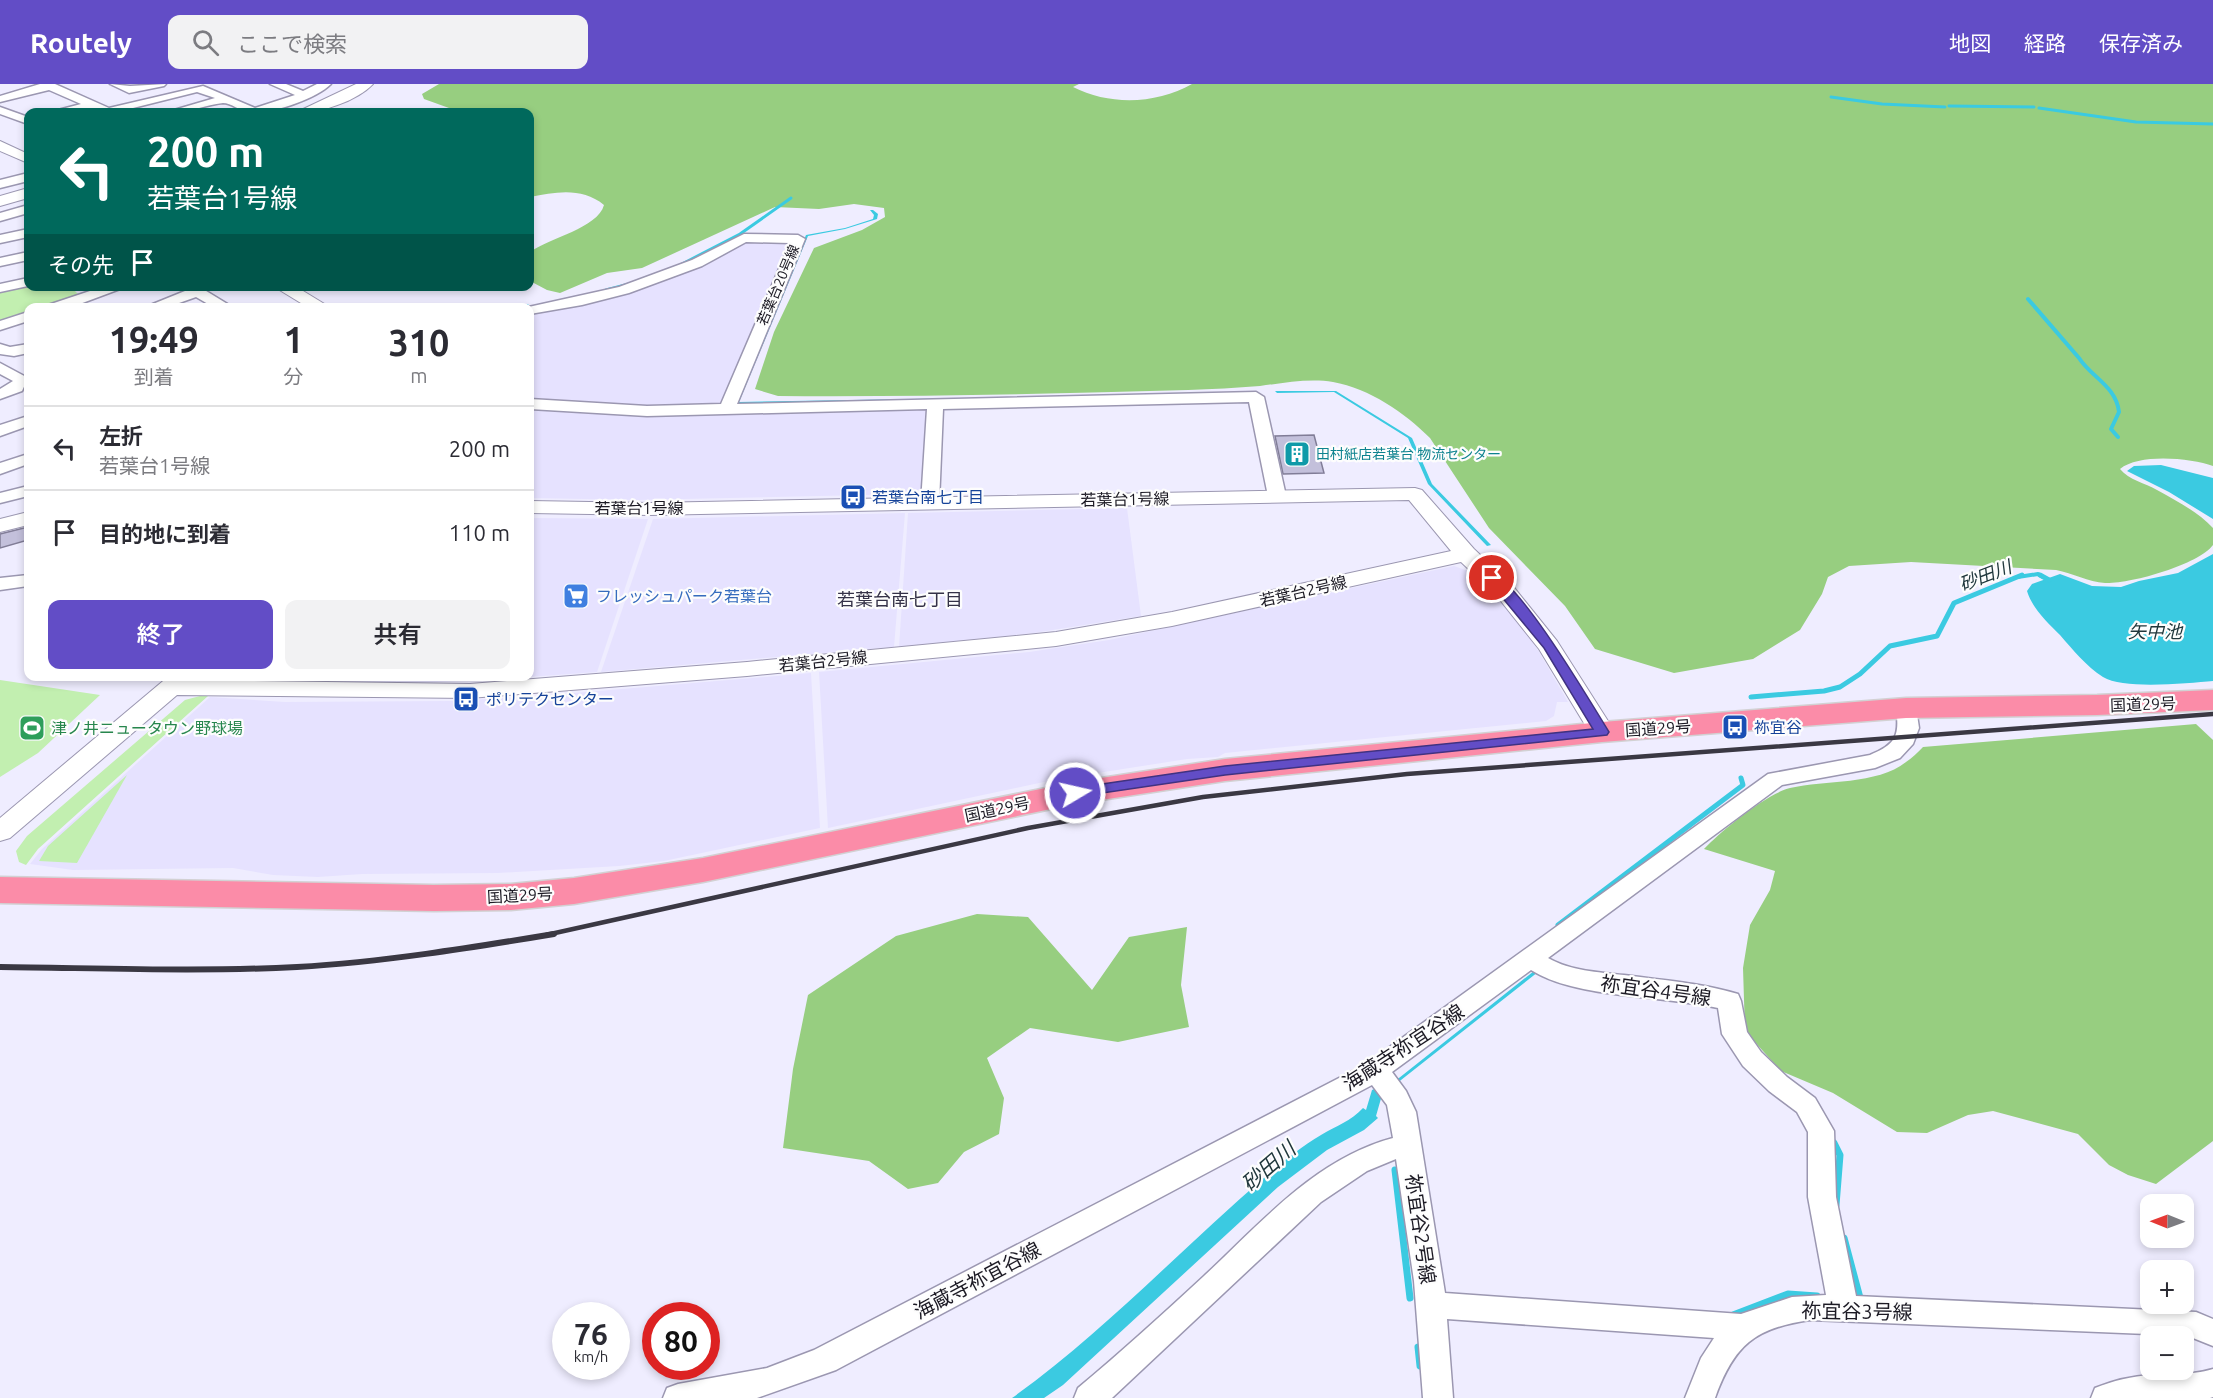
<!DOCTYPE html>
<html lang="ja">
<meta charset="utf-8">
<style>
:root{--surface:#fff;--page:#f2f2f3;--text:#2b2b33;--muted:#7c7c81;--line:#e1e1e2;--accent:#624dc6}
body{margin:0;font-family:Ubuntu,"Noto Sans JP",sans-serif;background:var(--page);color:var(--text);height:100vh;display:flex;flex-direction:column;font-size:22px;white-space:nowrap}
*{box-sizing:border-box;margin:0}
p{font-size:20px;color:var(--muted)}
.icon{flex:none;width:33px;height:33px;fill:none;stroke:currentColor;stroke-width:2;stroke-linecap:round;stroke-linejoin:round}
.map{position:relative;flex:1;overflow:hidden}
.drawer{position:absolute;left:24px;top:219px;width:510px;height:378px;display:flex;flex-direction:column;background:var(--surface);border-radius:12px;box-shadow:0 3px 9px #0003}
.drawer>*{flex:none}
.top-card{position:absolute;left:24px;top:24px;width:510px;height:183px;border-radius:12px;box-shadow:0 3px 9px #0003;background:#00695c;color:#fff;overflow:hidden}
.needle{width:39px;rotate:271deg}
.tools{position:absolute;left:2140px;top:1110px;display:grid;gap:12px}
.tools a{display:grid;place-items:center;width:54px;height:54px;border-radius:12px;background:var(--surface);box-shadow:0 3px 9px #0003;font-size:30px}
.speed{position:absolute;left:552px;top:1218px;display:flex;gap:12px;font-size:30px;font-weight:700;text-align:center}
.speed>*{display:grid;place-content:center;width:78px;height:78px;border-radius:50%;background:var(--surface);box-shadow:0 3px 9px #0003;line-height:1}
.speed small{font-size:15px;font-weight:400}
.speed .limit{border:9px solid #d22;background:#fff;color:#111}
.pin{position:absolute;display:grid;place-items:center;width:51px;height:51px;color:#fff;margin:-26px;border:3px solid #fff;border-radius:50%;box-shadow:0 2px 6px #0007}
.me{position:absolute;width:66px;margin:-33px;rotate:81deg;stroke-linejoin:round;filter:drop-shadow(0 0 4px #0008)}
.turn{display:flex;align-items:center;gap:21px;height:126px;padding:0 24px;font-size:27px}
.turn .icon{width:78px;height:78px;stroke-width:2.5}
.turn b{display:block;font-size:42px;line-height:51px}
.then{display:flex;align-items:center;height:57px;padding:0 24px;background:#0003;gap:12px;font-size:22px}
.eta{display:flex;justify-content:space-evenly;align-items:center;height:102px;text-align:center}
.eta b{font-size:36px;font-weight:600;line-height:42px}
.button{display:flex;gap:12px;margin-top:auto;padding:12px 24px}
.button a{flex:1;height:69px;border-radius:12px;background:var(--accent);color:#fff;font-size:24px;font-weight:600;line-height:69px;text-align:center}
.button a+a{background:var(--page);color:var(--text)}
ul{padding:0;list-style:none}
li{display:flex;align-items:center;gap:18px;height:84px;padding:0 24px;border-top:2px solid var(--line)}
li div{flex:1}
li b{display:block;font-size:22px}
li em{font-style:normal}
header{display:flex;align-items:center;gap:36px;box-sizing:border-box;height:84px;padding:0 30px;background:var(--accent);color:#fff}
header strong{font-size:28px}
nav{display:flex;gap:33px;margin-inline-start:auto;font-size:21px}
.search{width:420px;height:54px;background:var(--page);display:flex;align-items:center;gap:15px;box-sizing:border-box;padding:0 21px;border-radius:12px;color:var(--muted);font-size:22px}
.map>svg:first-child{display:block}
.built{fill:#e6e2ff}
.green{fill:#c2efb0}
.forest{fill:#97ce80}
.water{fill:#3bcae1}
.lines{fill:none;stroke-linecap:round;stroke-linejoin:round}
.stream-far3{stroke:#3bcae1;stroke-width:3}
.stream-far2{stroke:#3bcae1;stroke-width:4}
.stream-far1{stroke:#3bcae1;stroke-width:5}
.stream{stroke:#3bcae1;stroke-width:7}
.building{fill:#c3c0db;stroke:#817d97;stroke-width:1.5}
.minor-casing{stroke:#9b97b1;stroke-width:3}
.tertiary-casing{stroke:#9b97b1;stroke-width:2}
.trunk-casing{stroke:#d2d1d3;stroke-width:3}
.minor{fill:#fff;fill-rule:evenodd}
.tertiary{fill:#fff;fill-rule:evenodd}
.trunk{fill:#fb8ca8;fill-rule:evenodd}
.rail-far1{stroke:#3a3843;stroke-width:4.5}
.rail{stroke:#3a3843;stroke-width:6}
.route{fill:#624dc6;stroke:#403281;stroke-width:1.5}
.labels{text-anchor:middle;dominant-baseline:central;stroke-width:4.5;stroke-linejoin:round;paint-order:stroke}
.far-street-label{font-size:14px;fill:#1c1a24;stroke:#fdfdfd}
.far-culture-label{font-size:14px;fill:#0d838f;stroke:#fdfdfd;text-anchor:start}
.transit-label{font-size:16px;fill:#164399;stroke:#fdfdfd;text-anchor:start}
.street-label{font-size:16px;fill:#1c1a24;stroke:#fdfdfd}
.shop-label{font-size:16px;fill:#366cbe;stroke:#fdfdfd;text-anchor:start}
.leisure-label{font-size:16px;fill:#27864d;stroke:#fdfdfd;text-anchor:start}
.water-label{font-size:18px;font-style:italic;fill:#20373c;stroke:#fdfdfd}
.neighbourhood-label{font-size:18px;fill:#353248;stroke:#fdfdfd}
.near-street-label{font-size:20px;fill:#1c1a24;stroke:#fdfdfd}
.near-water-label{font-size:21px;font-style:italic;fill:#20373c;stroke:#fdfdfd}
</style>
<header>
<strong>Routely</strong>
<div class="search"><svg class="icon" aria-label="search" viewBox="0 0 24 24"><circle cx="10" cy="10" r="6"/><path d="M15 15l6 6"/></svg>ここで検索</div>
<nav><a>地図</a><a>経路</a><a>保存済み</a></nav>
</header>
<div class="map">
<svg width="2213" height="1314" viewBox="0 0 2213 1314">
<rect width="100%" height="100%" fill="#efedff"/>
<g class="built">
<polygon points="751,156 792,158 725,319 717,323 570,321 530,318 530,230 600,216 662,198"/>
<polygon points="530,323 560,325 918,323 927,327 921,404 911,410 638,416 530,414"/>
<polygon points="1127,424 1141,532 1034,549 899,563 908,429"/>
<polygon points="905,429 894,563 601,588 653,435"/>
<polygon points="530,434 648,435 597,588 486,596 389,600 229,594 530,592"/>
<polygon points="1454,482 1468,487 1474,486 1514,532 1538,566 1568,618 1557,618 1554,632 1546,637 1225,669 1218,673 1187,675 1053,696 828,744 819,588 1029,568 1109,556"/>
<polygon points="811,589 820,744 664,777 619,782 498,789 362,790 318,793 273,791 233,784 73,786 30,780 42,765 210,613 285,618 451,617 539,612"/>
</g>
<g class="green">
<polygon points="28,201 71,203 80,212 47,223 28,224 28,230 0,239 0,207"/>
<polygon points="0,596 100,611 38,669 0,693"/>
<polygon points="200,612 208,612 38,765 26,781 19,778 16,767 27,752 185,616"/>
<polygon points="127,691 77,779 39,777 48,762"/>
</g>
<g class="forest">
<path d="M439 0H1079L1073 3C1110 22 1157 20 1192 0H2213V382C2191 374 2139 369 2120 385 2129 396 2145 399 2157 406 2177 417 2198 428 2213 444V461C2198 481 2130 500 2105 499 2088 498 2073 489 2056 486L1911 478 1849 482 1828 493 1822 510 1800 546 1753 575 1674 589 1595 565 1565 522 1489 444 1430 354C1404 328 1370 305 1333 298 1310 294 1283 299 1260 302 1236 304 1212 305 1188 306 1051 310 914 313 778 312L755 305 774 248 814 164 862 146 885 133 884 124 854 120 819 125 775 123 642 184 607 189 560 209 547 206 530 197V168C549 154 598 144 604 121 582 103 556 108 530 113V28H446L449 24 424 15 422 10Z"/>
<path d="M2196 640 2213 656V1057L2156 1100 2128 1091 2109 1081 2078 1050 1993 1027 1968 1031 1927 1049 1897 1048 1833 1009 1781 987 1745 947 1743 884 1750 841 1770 806 1775 787 1704 765C1721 747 1766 710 1790 704 1825 696 1877 701 1906 678 1912 674 1918 668 1923 663Z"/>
<polygon points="977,830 1028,833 1092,906 1129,853 1187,843 1181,901 1189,943 1118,958 1030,944 987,974 1004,1014 999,1050 964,1068 938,1099 908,1105 869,1077 783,1064 793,985 808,911 896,852"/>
</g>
<g class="water">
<polygon points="870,126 873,126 878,130 877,135 845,145 808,152 739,318 1260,309 736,320 806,151 845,144 873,135 874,131"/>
<polygon points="1336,307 1412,354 1432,400 1491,461 1487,462 1428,400 1408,354 1334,308 1277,309 1275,307"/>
<polygon points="2161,381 2213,394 2213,435 2169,408 2127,387 2134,382"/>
<path d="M2213 470V597C2188 599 2124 606 2103 593 2086 582 2073 566 2060 551 2048 539 2032 524 2027 507L2032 500 2060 490 2092 502 2121 503 2139 497 2178 489Z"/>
<path d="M1534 887 1538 888 1382 1011 1376 1032 1378 1034 1364 1046 1327 1066 1278 1103 1063 1301 1044 1314H1012C1104 1248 1181 1165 1266 1092 1284 1077 1302 1062 1321 1051 1336 1042 1351 1037 1363 1024L1366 1026 1372 1006 1399 994Z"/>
</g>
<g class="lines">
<g class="stream-far3">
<polyline points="1831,13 1882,20 1945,23"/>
<polyline points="1949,22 2034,23"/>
<polyline points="2039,24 2136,38 2213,40"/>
<polyline points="682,180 740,150 791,114"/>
<polyline points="606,206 629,200"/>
</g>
<g class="stream-far2">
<path d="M2028 215 2079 274C2091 293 2116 302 2119 328L2111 345 2118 353"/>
<polyline points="519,224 527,222"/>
<polyline points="2018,493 2038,490 2043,493"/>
</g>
<g class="stream-far1">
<polyline points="2040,491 2049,496"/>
<polyline points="1751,613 1824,607 1840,603 1860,590 1890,562 1937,552 1954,519 2022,491"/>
<polyline points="1558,841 1743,701 1741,694"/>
</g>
<g class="stream">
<polyline points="1834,1059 1840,1071 1836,1121"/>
<polyline points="1395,1086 1410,1214"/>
<polyline points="1844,1154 1860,1214"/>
<polyline points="1733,1231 1788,1210 1817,1212"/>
<polyline points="1418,1263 1420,1282"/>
</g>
</g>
<g class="building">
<polygon points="1314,351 1324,389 1283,390 1275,352"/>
<polygon points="28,443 28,456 0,464 0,450"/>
</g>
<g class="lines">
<g class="minor-casing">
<g id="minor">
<path d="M40 0H55L109 24 203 2 255 24 295 11 270 0H286L303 7 317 0H331C316 15 270 31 249 28 240 27 231 19 223 19 205 21 191 28 173 28L174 26 215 14 197 8 117 28H100L91 24 74 28H57L58 26 81 20 49 6 0 18V12Z"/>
<polygon points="110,0 130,2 166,0 164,2 129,9"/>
<polygon points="0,23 28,33 28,40 0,30"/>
<polygon points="28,89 28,97 0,104 0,96"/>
<polygon points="28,121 28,129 0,137 0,129"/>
<polygon points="28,145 28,153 0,159 0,151"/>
<polygon points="744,150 798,151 805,155 737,320 1256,308 1264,313 1286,412 1283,416 1271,416 1268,412 1249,318 943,325 939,419 936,423 924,423 921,419 927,325 647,332 530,325 530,315 647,322 721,320 790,159 746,158 702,182 629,209 582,221 530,230 530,224 524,224 619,203 692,176"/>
<polygon points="28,168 28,176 0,182 0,174"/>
<polygon points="28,194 28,202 0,208 0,200"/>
<polygon points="105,202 128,202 69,224 46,224 48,221"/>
<polygon points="179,202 198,202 234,224 215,224 196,213 165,224 143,224 185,207"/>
<polygon points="28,228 28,237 0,246 0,237"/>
<polygon points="0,260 10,263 28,260 28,269 14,272 0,270"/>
<polygon points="0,279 28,294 22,307 0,315 0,305 13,297 0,290"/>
<polygon points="28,332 28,342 0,352 0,341"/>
<polygon points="28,370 28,380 0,390 0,379"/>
<polygon points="28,402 28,412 0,419 0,409"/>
<polygon points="28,491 28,502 0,506 0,494"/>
<path d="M1906 618 1913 620 1916 624 1919 644 1913 660 1900 674 1875 684 1782 701 1548 874C1571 887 1597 888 1624 891 1662 896 1701 899 1738 910L1741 917 1747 948 1761 968 1787 993 1815 1014 1834 1047 1836 1113 1856 1212 2196 1228 2213 1235V1262L2193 1254 2171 1251 1810 1236C1755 1244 1734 1261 1715 1314H1685L1701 1274 1714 1254 1447 1235 1453 1314H1423L1414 1197 1396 1075 1367 1087 1321 1118 1112 1314H1074L1078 1304C1121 1268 1163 1230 1204 1192 1261 1139 1315 1075 1393 1054L1387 1021 1372 1001 836 1286 757 1314H663L667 1304 678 1300 767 1284 814 1266 1366 980 1768 690 1870 671C1896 660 1900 652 1896 624L1899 620ZM1531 886C1577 915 1662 911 1718 924L1722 950 1743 982 1769 1007 1797 1028 1808 1048V1113L1826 1211 1792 1213 1741 1230 1445 1209 1416 1028 1406 1007 1392 988Z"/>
<path d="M2213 1285V1313L2210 1314H2091L2095 1304C2112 1297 2133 1292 2151 1291 2175 1289 2189 1292 2213 1285Z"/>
</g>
</g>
<g class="tertiary-casing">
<g id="tertiary">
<path d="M356 0H373C357 17 319 30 297 28Z"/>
<polygon points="0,57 28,70 28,79 0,67"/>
<polygon points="28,104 28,114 0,122 0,112"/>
<polygon points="273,202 295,202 331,224 309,224"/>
<polygon points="1415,404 1422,406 1474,465 1512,501 1557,557 1615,648 1611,654 1602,656 1593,654 1539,565 1496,511 1461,478 1172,542 1056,562 747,592 470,614 177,611 10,754 0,757 0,734 169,592 195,592 193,596 470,600 747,578 1056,548 1172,528 1451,467 1409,416 650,431 530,429 530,417 650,419"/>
<polygon points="28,428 28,441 0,448 0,435"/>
</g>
</g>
<g class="trunk-casing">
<polygon id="trunk" points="2213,606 2213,626 2097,631 1906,634 1602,658 1225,697 1075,720 703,798 574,820 511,826 434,827 0,819 0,793 434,801 511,800 574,794 703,774 1075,698 1225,675 1602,638 1906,614 2097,611"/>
</g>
<use href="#minor" class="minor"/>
<use href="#tertiary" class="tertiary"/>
<use href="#trunk" class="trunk"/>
<polyline class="rail-far1" points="546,851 1028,744 1203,713 1407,690 2213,630"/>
<path class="rail" d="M0 883C99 884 198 888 297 883 383 878 469 864 554 850"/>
</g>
<path class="route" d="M1492 490C1520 498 1591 619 1609 648L1607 651 1225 691 1075 713 1068 709 1075 704 1225 682 1593 645 1544 564 1486 494Z"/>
<defs>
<g id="building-square" transform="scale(1.35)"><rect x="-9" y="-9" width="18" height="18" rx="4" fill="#0f9aa8" stroke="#fdfdfd"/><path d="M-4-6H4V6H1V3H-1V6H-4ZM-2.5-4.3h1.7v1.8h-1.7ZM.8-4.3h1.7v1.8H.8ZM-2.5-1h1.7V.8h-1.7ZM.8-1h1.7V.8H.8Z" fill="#fff"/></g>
<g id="bus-square" transform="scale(1.35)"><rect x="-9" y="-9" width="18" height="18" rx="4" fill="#1a4fb4" stroke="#fdfdfd"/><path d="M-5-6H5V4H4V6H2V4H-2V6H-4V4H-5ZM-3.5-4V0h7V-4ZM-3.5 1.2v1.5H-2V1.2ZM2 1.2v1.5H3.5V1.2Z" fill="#fff"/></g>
<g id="supermarket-square" transform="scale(1.35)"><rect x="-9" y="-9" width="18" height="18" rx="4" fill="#3f7fe0" stroke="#fdfdfd"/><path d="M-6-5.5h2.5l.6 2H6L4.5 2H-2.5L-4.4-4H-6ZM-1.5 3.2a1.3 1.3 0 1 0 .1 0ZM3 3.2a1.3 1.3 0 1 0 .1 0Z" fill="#fff"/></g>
<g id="stadium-square" transform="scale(1.35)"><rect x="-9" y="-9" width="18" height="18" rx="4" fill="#2e9e5b" stroke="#fdfdfd"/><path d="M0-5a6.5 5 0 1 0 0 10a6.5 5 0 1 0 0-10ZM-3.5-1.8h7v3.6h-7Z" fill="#fff"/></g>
</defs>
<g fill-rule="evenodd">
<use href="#building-square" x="1297" y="370"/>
<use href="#bus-square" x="853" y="413"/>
<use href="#supermarket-square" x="576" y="512"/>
<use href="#bus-square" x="466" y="615"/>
<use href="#bus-square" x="1735" y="643"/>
<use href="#stadium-square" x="32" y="644"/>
</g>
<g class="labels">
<g class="far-street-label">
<text transform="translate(778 201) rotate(-67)">若葉台20号線</text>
</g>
<g class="far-culture-label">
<text x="1316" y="370">田村紙店若葉台 物流センター</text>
</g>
<g class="transit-label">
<text x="872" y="413">若葉台南七丁目</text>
<text x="486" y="615">ポリテクセンター</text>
<text x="1754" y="643">祢宜谷</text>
</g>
<g class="street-label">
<text transform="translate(1125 415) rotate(-1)">若葉台1号線</text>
<text x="639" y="424">若葉台1号線</text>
<text transform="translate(1303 507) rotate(-13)">若葉台2号線</text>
<text transform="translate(823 577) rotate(-6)">若葉台2号線</text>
<text transform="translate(2143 620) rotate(-2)">国道29号</text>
<text transform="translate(1658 644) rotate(-4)">国道29号</text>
<text transform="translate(997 725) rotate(-12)">国道29号</text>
<text transform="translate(520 811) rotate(-3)">国道29号</text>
</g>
<g class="shop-label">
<text x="596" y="512">フレッシュパーク若葉台</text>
</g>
<g class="leisure-label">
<text x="51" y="644">津ノ井ニュータウン野球場</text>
</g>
<g class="water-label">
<text transform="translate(1985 491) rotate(-21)">砂田川</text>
<text x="2155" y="547">矢中池</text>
</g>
<g class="neighbourhood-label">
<text x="900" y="515">若葉台南七丁目</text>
</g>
<g class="near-street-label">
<text transform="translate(1656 906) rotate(8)">祢宜谷4号線</text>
<text transform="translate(1403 963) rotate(-33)">海蔵寺祢宜谷線</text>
<text transform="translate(1421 1145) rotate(82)">祢宜谷2号線</text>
<text transform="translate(977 1196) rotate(-28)">海蔵寺祢宜谷線</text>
<text transform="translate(1857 1227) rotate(1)">祢宜谷3号線</text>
</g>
<g class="near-water-label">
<text transform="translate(1268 1082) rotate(-41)">砂田川</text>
</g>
</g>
</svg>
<div class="tools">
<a><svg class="needle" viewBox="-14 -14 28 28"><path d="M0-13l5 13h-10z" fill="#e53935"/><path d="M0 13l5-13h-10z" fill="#7c7c81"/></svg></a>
<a>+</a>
<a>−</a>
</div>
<div class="speed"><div>76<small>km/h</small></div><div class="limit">80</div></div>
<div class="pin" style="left:1492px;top:494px;background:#d93025"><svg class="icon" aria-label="arrive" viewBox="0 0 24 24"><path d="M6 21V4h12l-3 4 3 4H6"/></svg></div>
<svg class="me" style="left:1075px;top:709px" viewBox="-20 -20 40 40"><circle r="17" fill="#624dc6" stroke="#fff" stroke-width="3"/><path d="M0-11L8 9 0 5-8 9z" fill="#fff"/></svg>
<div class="top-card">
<div class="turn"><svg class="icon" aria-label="left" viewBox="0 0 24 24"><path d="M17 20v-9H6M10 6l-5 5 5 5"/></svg><div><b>200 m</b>若葉台1号線</div></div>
<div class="then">その先<svg class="icon" aria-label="arrive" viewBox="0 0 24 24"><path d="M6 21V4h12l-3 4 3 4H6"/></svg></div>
</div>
<section class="drawer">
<div class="eta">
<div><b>19:49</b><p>到着</p></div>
<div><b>1</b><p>分</p></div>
<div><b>310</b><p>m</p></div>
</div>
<ul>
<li><svg class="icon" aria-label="left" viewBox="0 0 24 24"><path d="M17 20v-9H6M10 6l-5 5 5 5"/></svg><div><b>左折</b><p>若葉台1号線</p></div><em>200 m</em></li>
<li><svg class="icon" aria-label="arrive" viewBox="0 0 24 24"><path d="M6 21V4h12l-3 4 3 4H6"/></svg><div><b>目的地に到着</b></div><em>110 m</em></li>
</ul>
<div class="button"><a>終了</a><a>共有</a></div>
</section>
</div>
